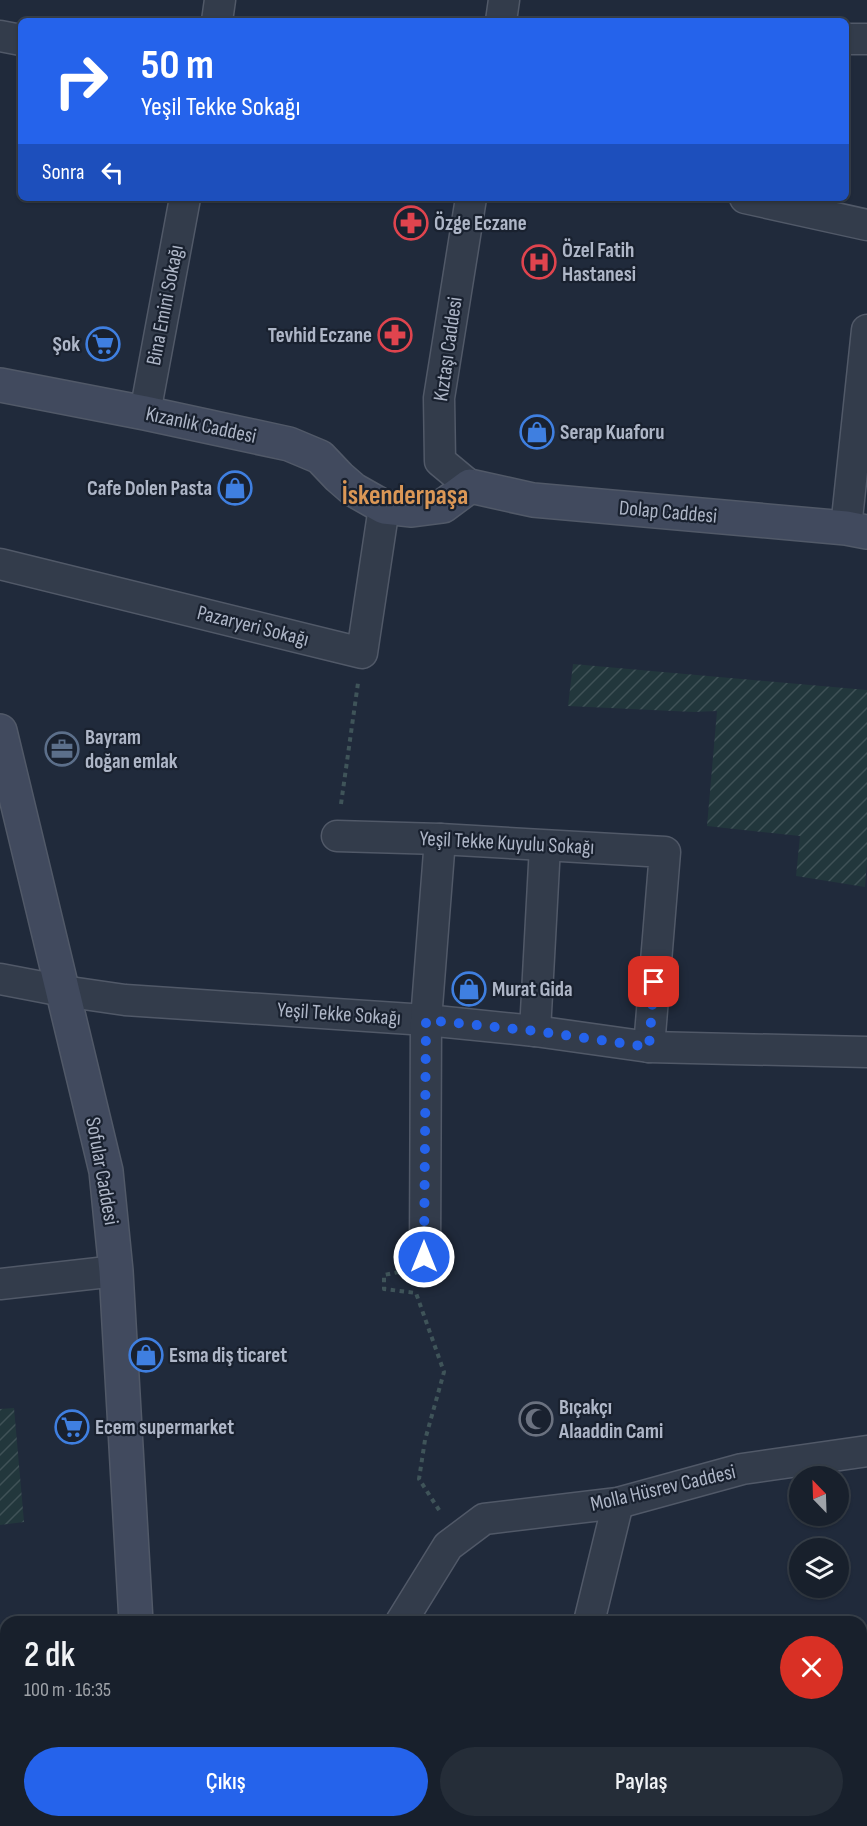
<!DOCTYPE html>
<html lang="tr">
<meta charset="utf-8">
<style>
:root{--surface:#18202c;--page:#252d38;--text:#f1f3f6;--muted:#9fa3a9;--line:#363e48;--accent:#2563eb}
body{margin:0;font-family:"Sofia Sans Condensed",sans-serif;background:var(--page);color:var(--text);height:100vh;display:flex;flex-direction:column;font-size:22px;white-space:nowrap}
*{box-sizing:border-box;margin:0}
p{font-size:20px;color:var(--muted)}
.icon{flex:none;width:33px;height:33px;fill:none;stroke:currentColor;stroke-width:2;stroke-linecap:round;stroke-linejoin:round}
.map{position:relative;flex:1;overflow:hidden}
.details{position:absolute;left:0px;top:1616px;width:867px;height:212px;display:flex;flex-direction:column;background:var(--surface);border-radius:18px 18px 0 0;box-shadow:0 2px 4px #0004,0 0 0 2px var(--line)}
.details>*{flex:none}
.guide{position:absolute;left:18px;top:18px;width:831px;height:183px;border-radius:9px;box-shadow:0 2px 4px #0004,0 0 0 2px var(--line);background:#2563eb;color:#fff;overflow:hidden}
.needle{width:39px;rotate:337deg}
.controls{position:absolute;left:789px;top:1466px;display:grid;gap:12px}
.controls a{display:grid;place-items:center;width:60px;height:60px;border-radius:50%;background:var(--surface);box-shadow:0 2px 4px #0004,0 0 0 2px var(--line);font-size:30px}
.pin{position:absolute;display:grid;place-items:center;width:51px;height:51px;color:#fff;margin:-26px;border-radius:12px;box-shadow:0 3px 9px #0006}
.me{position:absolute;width:66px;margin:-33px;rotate:0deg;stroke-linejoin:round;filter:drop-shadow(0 0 4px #0008)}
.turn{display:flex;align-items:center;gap:21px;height:126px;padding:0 24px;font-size:27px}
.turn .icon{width:78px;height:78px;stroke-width:2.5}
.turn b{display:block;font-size:42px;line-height:51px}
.then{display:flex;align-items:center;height:57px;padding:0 24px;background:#0003;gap:12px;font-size:22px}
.round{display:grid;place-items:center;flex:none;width:63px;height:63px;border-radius:32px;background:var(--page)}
.headline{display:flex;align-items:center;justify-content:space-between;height:102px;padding:0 24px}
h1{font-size:36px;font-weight:600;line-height:45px}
.action{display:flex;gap:12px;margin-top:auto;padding:12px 24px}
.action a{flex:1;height:69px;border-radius:36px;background:var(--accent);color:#fff;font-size:24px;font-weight:600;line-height:69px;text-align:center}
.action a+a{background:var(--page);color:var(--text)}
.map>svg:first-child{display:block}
.garden{fill:url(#garden-furrows)}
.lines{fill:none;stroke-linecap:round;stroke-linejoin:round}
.street-casing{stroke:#515968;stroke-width:33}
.secondary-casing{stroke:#515968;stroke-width:36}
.path{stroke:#3f5459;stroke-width:4;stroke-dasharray:4.5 4.5;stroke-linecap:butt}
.street{stroke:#333c4b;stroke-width:30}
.secondary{stroke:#414a5e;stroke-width:33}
.route{stroke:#2563eb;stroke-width:10;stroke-dasharray:0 18}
.labels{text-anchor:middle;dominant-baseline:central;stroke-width:4.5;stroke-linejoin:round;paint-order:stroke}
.poi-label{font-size:21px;font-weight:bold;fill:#aeb6c7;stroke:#19212f;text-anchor:start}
.street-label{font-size:21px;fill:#aeb6c7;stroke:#19212f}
.district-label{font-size:27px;font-weight:bold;fill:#db9756;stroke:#19212f}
</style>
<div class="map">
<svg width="867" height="1826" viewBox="0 0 867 1826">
<defs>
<pattern id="garden-furrows" width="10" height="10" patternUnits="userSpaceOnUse" patternTransform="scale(1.5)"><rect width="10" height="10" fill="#22373c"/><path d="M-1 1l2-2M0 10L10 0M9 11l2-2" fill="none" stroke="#405257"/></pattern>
</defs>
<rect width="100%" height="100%" fill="#202a3b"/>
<g class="garden">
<polygon points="573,664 867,690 867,863 865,887 796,876 800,836 707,826 717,711 694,712 568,706"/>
<polygon points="14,1408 24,1522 0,1525 0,1409"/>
</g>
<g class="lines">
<g class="street-casing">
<g id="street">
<polyline points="217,21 220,0"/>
<polyline points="501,21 504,0"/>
<polyline points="0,36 21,40"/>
<polyline points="846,39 867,39"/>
<polyline points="745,198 867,225"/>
<polyline points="145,413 185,198"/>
<polyline points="470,486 440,461 439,398 471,198"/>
<polyline points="846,528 867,330"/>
<polyline points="0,564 362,653 384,507"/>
<polyline points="337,836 440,839 665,852 649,1047"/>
<polyline points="0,979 63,991 125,1000 426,1020 535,1031 649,1047 867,1052"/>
<polyline points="535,1031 545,846"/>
<polyline points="425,1257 426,1020 440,839"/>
<polyline points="0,1284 116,1271"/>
<polyline points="401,1622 448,1546 484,1519 618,1503 742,1469 867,1451"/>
<polyline points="589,1622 618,1503"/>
<polyline points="0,1643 6,1642"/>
<polyline points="716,1821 727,1826"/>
<polyline points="533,1826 534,1821"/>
</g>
</g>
<g class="secondary-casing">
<g id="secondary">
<polyline points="0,385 145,413 289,444 320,457 339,477 354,490 384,507 412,510 443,506 470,486 533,500 846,528 867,532"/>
<polyline points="0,731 106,1171 116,1271 136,1622"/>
<polyline points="149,1821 149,1826"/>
</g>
</g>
<g class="path">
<polyline points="341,804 358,683"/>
<polyline points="399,1272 384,1275 384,1289 416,1293 444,1372 425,1440 419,1479 441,1513"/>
</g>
<use href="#street" class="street"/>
<use href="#secondary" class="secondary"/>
</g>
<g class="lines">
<polyline class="route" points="424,1257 426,1020 535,1031 649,1047 654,982"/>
</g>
<defs>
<g id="pharmacy-ring" transform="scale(1.725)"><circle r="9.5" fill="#19212f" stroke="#e0444e" stroke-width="1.5"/><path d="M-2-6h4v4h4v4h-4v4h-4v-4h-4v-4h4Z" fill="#e0444e"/></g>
<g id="hospital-ring" transform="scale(1.725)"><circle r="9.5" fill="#19212f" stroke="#e0444e" stroke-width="1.5"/><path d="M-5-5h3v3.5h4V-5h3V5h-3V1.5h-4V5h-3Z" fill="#e0444e"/></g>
<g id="supermarket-ring" transform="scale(1.725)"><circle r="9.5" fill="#19212f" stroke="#3f7fe0" stroke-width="1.5"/><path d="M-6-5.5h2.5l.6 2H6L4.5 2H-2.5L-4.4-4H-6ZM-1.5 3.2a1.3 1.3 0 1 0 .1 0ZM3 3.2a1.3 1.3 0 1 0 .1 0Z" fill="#3f7fe0"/></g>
<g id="shop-ring" transform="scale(1.725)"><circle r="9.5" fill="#19212f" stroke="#3f7fe0" stroke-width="1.5"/><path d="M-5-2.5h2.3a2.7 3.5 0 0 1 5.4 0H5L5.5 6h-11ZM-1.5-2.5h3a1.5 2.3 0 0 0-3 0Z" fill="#3f7fe0"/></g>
<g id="office-ring" transform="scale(1.725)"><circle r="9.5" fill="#19212f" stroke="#5c6f8a" stroke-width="1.5"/><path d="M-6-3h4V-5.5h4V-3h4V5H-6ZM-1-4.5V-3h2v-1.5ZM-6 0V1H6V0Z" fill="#5c6f8a"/></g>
<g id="mosque-ring" transform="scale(1.725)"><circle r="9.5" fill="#19212f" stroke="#6b7280" stroke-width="1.5"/><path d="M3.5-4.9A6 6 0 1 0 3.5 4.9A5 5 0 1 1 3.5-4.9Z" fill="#6b7280"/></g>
</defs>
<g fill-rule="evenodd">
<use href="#pharmacy-ring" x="411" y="223"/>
<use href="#hospital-ring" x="539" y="262"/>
<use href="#pharmacy-ring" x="395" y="335"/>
<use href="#supermarket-ring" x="103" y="344"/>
<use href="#shop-ring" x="537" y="432"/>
<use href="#shop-ring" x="235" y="488"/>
<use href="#office-ring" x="62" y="749"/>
<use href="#shop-ring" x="469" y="989"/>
<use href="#shop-ring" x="146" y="1355"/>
<use href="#mosque-ring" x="536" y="1419"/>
<use href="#supermarket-ring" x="72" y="1427"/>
</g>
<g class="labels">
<g class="poi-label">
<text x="434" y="223">Özge Eczane</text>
<text x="562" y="250">Özel Fatih<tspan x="562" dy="24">Hastanesi</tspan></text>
<text x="372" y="335" text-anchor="end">Tevhid Eczane</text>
<text x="80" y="344" text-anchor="end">Şok</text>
<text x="560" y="432">Serap Kuaforu</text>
<text x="212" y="488" text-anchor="end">Cafe Dolen Pasta</text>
<text x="85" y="737">Bayram<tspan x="85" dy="24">doğan emlak</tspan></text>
<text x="492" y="989">Murat Gida</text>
<text x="169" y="1355">Esma diş ticaret</text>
<text x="559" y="1407">Bıçakçı<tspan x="559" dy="24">Alaaddin Cami</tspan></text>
<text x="95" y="1427">Ecem supermarket</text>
</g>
<g class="street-label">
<text transform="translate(165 305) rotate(-79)">Bina Emini Sokağı</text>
<text transform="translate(448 349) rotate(-82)">Kıztaşı Caddesi</text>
<text transform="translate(201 425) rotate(12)">Kızanlık Caddesi</text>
<text transform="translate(668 512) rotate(5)">Dolap Caddesi</text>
<text transform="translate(253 626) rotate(14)">Pazaryeri Sokağı</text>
<text transform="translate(507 843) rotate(3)">Yeşil Tekke Kuyulu Sokağı</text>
<text transform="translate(339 1014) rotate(4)">Yeşil Tekke Sokağı</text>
<text transform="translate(102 1171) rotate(80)">Sofular Caddesi</text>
<text transform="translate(663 1488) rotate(-13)">Molla Hüsrev Caddesi</text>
</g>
<g class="district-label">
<text x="405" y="496">İskenderpaşa</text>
</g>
</g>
</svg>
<div class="controls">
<a><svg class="needle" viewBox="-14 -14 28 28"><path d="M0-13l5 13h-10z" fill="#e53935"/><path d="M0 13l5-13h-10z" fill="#9fa3a9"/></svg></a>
<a><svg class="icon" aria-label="layers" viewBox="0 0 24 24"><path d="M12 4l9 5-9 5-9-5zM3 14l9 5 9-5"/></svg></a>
</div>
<div class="pin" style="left:654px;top:982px;background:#d93025"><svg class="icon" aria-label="arrive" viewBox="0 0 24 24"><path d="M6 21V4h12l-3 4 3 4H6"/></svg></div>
<svg class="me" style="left:424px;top:1257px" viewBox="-20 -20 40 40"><circle r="17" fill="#2563eb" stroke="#fff" stroke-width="3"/><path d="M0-11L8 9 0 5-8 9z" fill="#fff"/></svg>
<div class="guide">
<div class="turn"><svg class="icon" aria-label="right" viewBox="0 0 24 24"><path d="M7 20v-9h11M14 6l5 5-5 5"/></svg><div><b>50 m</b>Yeşil Tekke Sokağı</div></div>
<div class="then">Sonra<svg class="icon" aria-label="left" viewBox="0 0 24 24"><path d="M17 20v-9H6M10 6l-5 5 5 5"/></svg></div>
</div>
<section class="details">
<div class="headline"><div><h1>2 dk</h1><p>100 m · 16:35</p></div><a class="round" style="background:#d93025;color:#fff"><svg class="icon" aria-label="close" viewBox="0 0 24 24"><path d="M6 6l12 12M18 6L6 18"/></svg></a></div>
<div class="action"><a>Çıkış</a><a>Paylaş</a></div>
</section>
</div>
